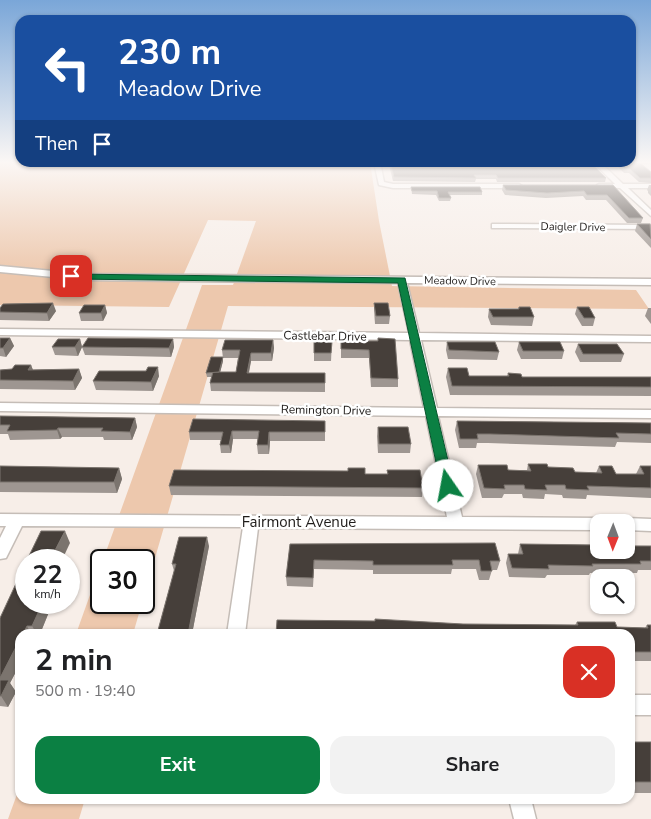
<!DOCTYPE html>
<meta charset="utf-8">
<style>
:root{--surface:#fff;--page:#f2f2f2;--text:#202124;--muted:#757577;--accent:#0b8043}
body{margin:0;font-family:"Nunito Sans",sans-serif;background:var(--page);color:var(--text);height:100vh;display:flex;flex-direction:column;font-size:19px;white-space:nowrap}
*{box-sizing:border-box;margin:0}
p{font-size:16px;color:var(--muted)}
.icon{flex:none;width:28px;height:28px;fill:none;stroke:currentColor;stroke-width:2;stroke-linecap:round;stroke-linejoin:round}
.map{position:relative;flex:1;overflow:hidden}
.side{position:absolute;left:15px;top:629px;width:620px;height:175px;display:flex;flex-direction:column;background:var(--surface);border-radius:15px;box-shadow:0 1px 4px #0004}
.side>*{flex:none}
.top-card{position:absolute;left:15px;top:15px;width:621px;height:152px;border-radius:15px;box-shadow:0 1px 4px #0004;background:#1a4fa0;color:#fff;overflow:hidden}
.needle{width:32px;rotate:181deg}
.controls{position:absolute;left:590px;top:514px;display:grid;gap:10px}
.controls a{display:grid;place-items:center;width:45px;height:45px;border-radius:10px;background:var(--surface);box-shadow:0 1px 4px #0004;font-size:25px}
.speed{position:absolute;left:15px;top:549px;display:flex;gap:10px;font-size:25px;font-weight:700;text-align:center}
.speed>*{display:grid;place-content:center;width:65px;height:65px;border-radius:50%;background:var(--surface);box-shadow:0 1px 4px #0004;line-height:1}
.speed small{font-size:12px;font-weight:400}
.speed .limit{border:2px solid #111;border-radius:8px;background:#fff;color:#111}
.pin{position:absolute;display:grid;place-items:center;width:42px;height:42px;color:#fff;margin:-21px;border-radius:10px;box-shadow:0 2px 8px #0006}
.me{position:absolute;width:55px;margin:-28px;rotate:348deg;stroke-linejoin:round;filter:drop-shadow(0 0 4px #0008)}
.turn{display:flex;align-items:center;gap:18px;height:105px;padding:0 20px;font-size:22px}
.turn .icon{width:65px;height:65px;stroke-width:2.5}
.turn b{display:block;font-size:35px;line-height:42px}
.then{display:flex;align-items:center;height:48px;padding:0 20px;background:#0003;gap:10px;font-size:19px}
.round{display:grid;place-items:center;flex:none;width:52px;height:52px;border-radius:15px;background:var(--page)}
.summary{display:flex;align-items:center;justify-content:space-between;height:85px;padding:0 20px}
h1{font-size:30px;font-weight:700;line-height:38px}
.action{display:flex;gap:10px;margin-top:auto;padding:10px 20px}
.action a{flex:1;height:58px;border-radius:15px;background:var(--accent);color:#fff;font-size:20px;font-weight:700;line-height:58px;text-align:center}
.action a+a{background:var(--page);color:var(--text)}
.map>svg:first-child{display:block}
.green{fill:#edc8ad}
.lines{fill:none;stroke-linecap:round;stroke-linejoin:round}
.minor-casing{stroke:#c5bdb7;stroke-width:3}
.minor{fill:#fff;fill-rule:evenodd}
.wall{fill:#9e9691}
.shaded-wall{fill:#7b746e}
.building{fill:#463f3a;stroke:#7b746e}
.route{fill:#0b8043;stroke:#07532c}
.labels{text-anchor:middle;dominant-baseline:central;stroke-width:5;stroke-linejoin:round;paint-order:stroke}
.far-street-label{font-size:11px;fill:#1f1c1a;stroke:#fff}
.street-label{font-size:12px;fill:#1f1c1a;stroke:#fff}
.near-street-label{font-size:15px;fill:#1f1c1a;stroke:#fff}
</style>
<div class="map">
<svg width="651" height="819" viewBox="0 0 651 819">
<rect width="100%" height="100%" fill="#f7eee8"/>
<g class="green">
<polygon points="0,161 20,161 20,162 370,162 379,221 392,286 636,290 649,309 228,306 144,596 144,560 103,560 202,285 233,285 256,221 208,220 169,307 0,305"/>
<polygon points="101,564 101,602 142,603 133,634 76,634"/>
<polygon points="20,786 20,799 85,799 79,819 8,819"/>
</g>
<g class="lines">
<g class="minor-casing">
<g id="minor">
<polygon points="631,161 651,161 651,163 629,162"/>
<polygon points="374,162 380,162 384,182 393,184 519,184 522,186 519,188 393,188 379,185"/>
<polygon points="593,162 600,162 623,184 651,184 651,188 628,188 651,210 651,216 620,188 597,187 597,185 599,184 615,184"/>
<polygon points="492,224 651,225 651,229 495,228 492,228"/>
<polygon points="0,266 85,274 651,279 651,285 407,283 419,333 651,336 651,342 421,340 437,408 651,410 651,418 438,416 462,517 599,518 606,522 599,522 599,530 258,528 245,634 227,634 243,527 22,526 6,558 0,559 0,538 6,526 0,526 0,514 447,517 426,416 0,411 0,403 424,408 410,340 0,335 0,329 409,333 398,283 85,280 0,272"/>
<polygon points="626,518 651,519 651,531 626,530 626,522 619,522"/>
<rect x="630" y="695" width="21" height="20"/>
<polygon points="509,799 531,799 536,819 514,819"/>
</g>
</g>
<use href="#minor" class="minor"/>
</g>
<g class="wall">
<polygon points="389,162 590,162 606,178 605,182 497,182 496,179 476,179 475,182 393,181 389,165"/>
<polygon points="613,162 631,162 651,172 651,183 639,182 629,173 624,173"/>
<polygon points="503,185 613,185 643,218 641,223 627,223 606,200 586,200 583,196 546,198 505,195 502,190"/>
<polygon points="649,185 651,185 651,196 648,193 648,191 647,190"/>
<polygon points="411,187 482,192 482,195 450,195 451,198 450,201 439,201 436,195 412,194"/>
<polygon points="637,224 651,225 651,248 635,231"/>
<polygon points="374,303 390,316 389,324 375,324 374,310"/>
<polygon points="105,305 107,313 103,321 81,321 79,313"/>
<polygon points="519,307 534,317 532,326 491,325 488,317 489,309 518,309"/>
<polygon points="577,307 595,318 593,326 582,326 575,314"/>
<polygon points="0,308 56,311 49,321 0,320"/>
<polygon points="648,308 651,308 651,324 645,316"/>
<polygon points="0,338 10,338 14,346 6,357 0,356"/>
<polygon points="80,339 82,347 173,339 174,347 171,357 85,355 82,347 78,356 55,355 52,347"/>
<polygon points="273,340 274,348 272,361 251,361 249,373 325,373 325,392 211,391 210,383 211,377 207,377 206,373 223,357 223,361 220,372 236,372 238,358 223,358 222,350"/>
<polygon points="341,341 377,341 398,379 398,387 371,387 369,358 341,358"/>
<polygon points="332,342 331,361 314,361 314,353"/>
<polygon points="447,342 499,352 497,360 448,359 446,350"/>
<polygon points="519,342 564,351 562,359 521,359 517,350"/>
<polygon points="578,344 624,354 621,362 580,362 575,352"/>
<polygon points="31,365 33,370 79,369 82,378 75,390 0,389 0,370 12,369"/>
<polygon points="448,368 469,376 507,376 508,373 522,377 651,377 651,396 450,395 446,377"/>
<polygon points="159,376 153,391 96,390 93,381"/>
<polygon points="0,416 135,418 137,427 132,440 104,440 103,437 62,437 60,439 10,440 8,434 0,434"/>
<polygon points="325,421 325,441 270,441 269,454 258,454 257,445 258,439 233,439 231,453 221,453 220,445 221,440 190,440 189,432"/>
<polygon points="457,421 651,423 651,443 617,442 615,447 488,443 477,443 476,448 459,448 455,430"/>
<polygon points="378,427 411,444 410,453 378,453 377,436"/>
<polygon points="528,464 575,472 596,473 599,466 616,474 636,474 640,466 651,466 651,498 587,495 586,499 563,498 562,495 545,494 544,499 523,498 522,494 504,494 502,498 482,498 476,474 478,465 508,470 527,470"/>
<polygon points="0,466 119,468 122,479 117,493 0,492"/>
<polygon points="387,470 423,488 422,497 171,495 169,486 348,471 365,474 387,474"/>
<polygon points="290,544 500,561 497,570 492,570 489,580 479,580 476,569 452,569 451,574 373,574 373,570 314,569 313,587 287,586 286,577"/>
<polygon points="520,544 651,546 651,570 638,570 637,573 590,573 589,575 547,575 545,578 509,577 506,563 508,554 518,554"/>
<polygon points="209,546 192,634 157,634 174,571 172,564"/>
<polygon points="53,602 40,634 20,634 20,664 10,683 16,692 8,707 0,706 0,618"/>
<polygon points="577,622 617,627 645,628 647,625 651,625 651,661 630,661 630,634 463,624 575,625"/>
<rect x="630" y="742" width="21" height="51"/>
</g>
<g class="shaded-wall">
<polygon points="53,303 56,311 49,321 47,313"/>
<polygon points="105,305 107,313 103,321 101,313"/>
<polygon points="10,338 14,346 6,357 3,348"/>
<polygon points="80,339 82,347 78,356 75,347"/>
<polygon points="173,339 174,347 171,357 169,348"/>
<polygon points="273,340 274,348 272,361 271,353"/>
<polygon points="251,353 251,361 247,381 247,373"/>
<polygon points="223,357 223,361 219,377 218,373"/>
<polygon points="31,365 34,373 28,370"/>
<polygon points="158,367 159,376 153,391 151,382"/>
<polygon points="79,369 82,378 75,390 73,381"/>
<polygon points="135,418 137,427 132,440 130,432"/>
<polygon points="58,428 62,437 60,439 57,430"/>
<polygon points="232,431 233,439 231,453 229,445"/>
<polygon points="269,432 270,441 269,454 268,445"/>
<polygon points="119,468 122,479 117,493 114,482"/>
<polygon points="65,531 70,543 62,560 50,560"/>
<polygon points="207,537 209,546 192,634 188,634"/>
<polygon points="43,602 53,602 40,634 37,634 32,626"/>
<polygon points="27,626 31,634 23,634"/>
<polygon points="20,639 20,664 10,683 16,692 8,707 1,696 0,678"/>
</g>
<g class="building">
<polygon points="631,161 638,161 651,172 651,178 640,178 630,169 625,169 618,162 631,162"/>
<polygon points="390,162 590,162 606,178 498,178 496,175 474,175 476,178 394,177"/>
<polygon points="503,185 613,185 643,218 629,218 607,195 587,195 584,191 547,193 506,190"/>
<polygon points="411,187 480,187 482,192 448,192 451,198 439,198 437,191 412,191"/>
<polygon points="637,224 650,224 651,239"/>
<polygon points="53,303 47,313 0,312 0,308 3,304"/>
<polygon points="374,303 388,303 390,316 376,316"/>
<polygon points="84,305 105,305 101,313 79,313"/>
<polygon points="519,307 530,307 534,317 493,317 489,309 519,309"/>
<polygon points="577,307 589,307 595,318 584,318"/>
<polygon points="0,338 10,338 3,348 0,348"/>
<polygon points="88,338 173,339 169,348 82,347"/>
<polygon points="378,338 395,339 398,379 371,378 369,350 341,349 341,341 378,341"/>
<polygon points="58,339 80,339 75,347 52,347"/>
<polygon points="225,340 273,340 271,353 251,353 247,373 325,373 325,383 210,383 213,372 236,372 240,350 222,350"/>
<polygon points="314,341 332,342 331,353 314,353"/>
<polygon points="447,342 495,342 499,352 449,350"/>
<polygon points="519,342 560,342 564,351 523,351"/>
<polygon points="578,344 617,344 624,354 583,354"/>
<polygon points="211,357 223,357 219,372 206,373"/>
<polygon points="15,365 31,365 28,370 79,369 73,381 0,380 0,370 12,369"/>
<polygon points="148,367 158,367 151,382 93,381 99,371 146,371"/>
<polygon points="448,368 467,368 469,376 509,376 508,373 521,374 522,377 651,377 651,387 452,386"/>
<polygon points="0,416 135,418 130,432 101,431 103,428 58,428 57,430 7,431 10,425 0,425"/>
<polygon points="193,419 325,421 325,432 269,432 268,445 257,445 259,431 232,431 229,445 220,445 223,432 189,432"/>
<polygon points="457,421 651,423 651,434 616,433 619,438 490,434 477,434 478,439 460,439"/>
<polygon points="378,427 408,427 411,444 379,444"/>
<polygon points="528,464 547,464 548,467 573,468 575,472 602,473 599,466 612,466 616,474 644,474 640,466 651,466 651,488 587,486 589,490 566,489 565,485 545,485 547,490 525,489 524,485 504,485 505,489 484,488 478,465 507,465 508,470 531,471"/>
<polygon points="0,466 119,468 114,482 0,482"/>
<polygon points="348,468 365,468 365,474 388,474 387,470 420,470 423,488 169,486 174,470 348,471"/>
<polygon points="41,531 65,531 50,560 27,560"/>
<polygon points="179,537 207,537 188,634 157,634 176,564 172,564"/>
<polygon points="495,543 500,561 490,561 492,571 481,571 479,560 452,560 453,565 373,565 373,561 314,560 313,578 286,577 290,544"/>
<polygon points="520,544 599,545 599,550 626,550 626,546 651,546 651,561 640,561 641,564 592,564 593,566 548,565 549,569 512,568 508,554 523,554"/>
<polygon points="26,562 26,602 43,602 32,626 27,626 23,634 20,634 20,639 0,678 0,618"/>
<polygon points="375,619 463,624 578,625 577,622 615,622 617,627 648,628 647,625 651,625 651,652 630,652 630,634 276,634 277,620 375,621"/>
<polygon points="0,680 9,680 1,696 0,696"/>
<rect x="630" y="742" width="21" height="40"/>
</g>
<linearGradient id="sky" x2="0" y2="1"><stop stop-color="#7aa6d8"/><stop offset="0.59" stop-color="#fbf7f5"/><stop offset="1" stop-color="#fbf7f5" stop-opacity="0"/></linearGradient>
<rect width="651" height="275" fill="url(#sky)"/>
<polygon class="route" points="68,274 405,278 454,486 448,490 441,486 398,283 71,279 68,278"/>
<g class="labels">
<g class="far-street-label">
<text transform="translate(573 227) rotate(1)">Daigler Drive</text>
<text transform="translate(460 281) rotate(1)">Meadow Drive</text>
</g>
<g class="street-label">
<text transform="translate(325 336) rotate(1)">Castlebar Drive</text>
<text transform="translate(326 410) rotate(1)">Remington Drive</text>
</g>
<g class="near-street-label">
<text x="299" y="522">Fairmont Avenue</text>
</g>
</g>
</svg>
<div class="controls">
<a><svg class="needle" viewBox="-14 -14 28 28"><path d="M0-13l5 13h-10z" fill="#e53935"/><path d="M0 13l5-13h-10z" fill="#757577"/></svg></a>
<a><svg class="icon" aria-label="search" viewBox="0 0 24 24"><circle cx="10" cy="10" r="6"/><path d="M15 15l6 6"/></svg></a>
</div>
<div class="speed"><div>22<small>km/h</small></div><div class="limit">30</div></div>
<div class="pin" style="left:71px;top:276px;background:#d93025"><svg class="icon" aria-label="arrive" viewBox="0 0 24 24"><path d="M6 21V4h12l-3 4 3 4H6"/></svg></div>
<svg class="me" style="left:448px;top:486px" viewBox="-20 -20 40 40"><circle r="19" fill="#fff"/><path d="M0-13L10 11 0 6-10 11z" fill="#0b8043"/></svg>
<div class="top-card">
<div class="turn"><svg class="icon" aria-label="left" viewBox="0 0 24 24"><path d="M17 20v-9H6M10 6l-5 5 5 5"/></svg><div><b>230 m</b>Meadow Drive</div></div>
<div class="then">Then<svg class="icon" aria-label="arrive" viewBox="0 0 24 24"><path d="M6 21V4h12l-3 4 3 4H6"/></svg></div>
</div>
<section class="side">
<div class="summary"><div><h1>2 min</h1><p>500 m · 19:40</p></div><a class="round" style="background:#d93025;color:#fff"><svg class="icon" aria-label="close" viewBox="0 0 24 24"><path d="M6 6l12 12M18 6L6 18"/></svg></a></div>
<div class="action"><a>Exit</a><a>Share</a></div>
</section>
</div>
